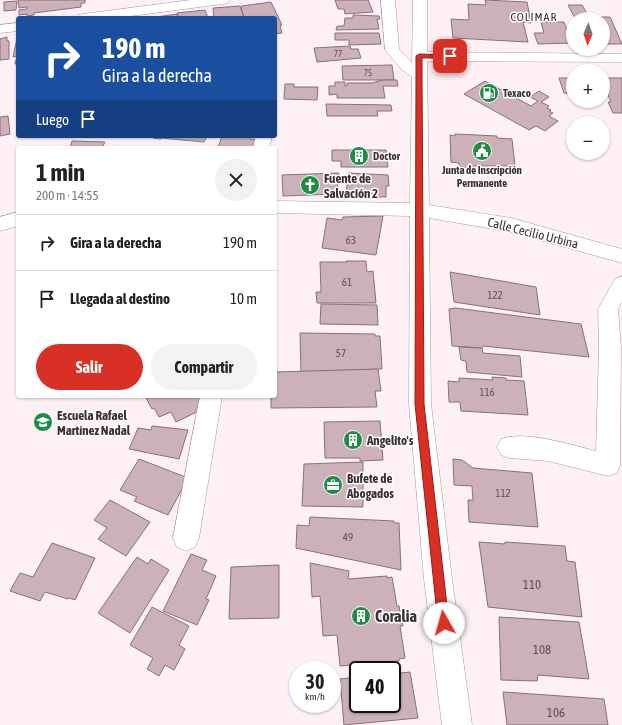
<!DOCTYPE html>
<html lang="es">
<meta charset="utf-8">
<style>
:root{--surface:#fff;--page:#f2f2f2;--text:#202124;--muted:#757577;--line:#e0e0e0;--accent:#d93025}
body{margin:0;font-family:"Asap Condensed",sans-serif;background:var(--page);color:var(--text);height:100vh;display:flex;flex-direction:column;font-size:15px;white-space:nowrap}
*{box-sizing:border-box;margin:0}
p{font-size:13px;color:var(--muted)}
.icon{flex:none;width:22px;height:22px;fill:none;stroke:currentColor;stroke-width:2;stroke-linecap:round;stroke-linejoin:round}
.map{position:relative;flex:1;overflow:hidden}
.details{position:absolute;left:16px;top:146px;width:261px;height:252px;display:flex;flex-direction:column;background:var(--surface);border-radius:4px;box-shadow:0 1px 3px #0004}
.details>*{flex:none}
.hud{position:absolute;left:16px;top:16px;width:261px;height:122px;border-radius:4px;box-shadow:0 1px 3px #0004;background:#1a4fa0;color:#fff;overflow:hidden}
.needle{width:26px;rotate:182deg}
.controls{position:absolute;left:566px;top:12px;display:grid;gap:8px}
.controls a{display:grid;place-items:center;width:44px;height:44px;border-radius:50%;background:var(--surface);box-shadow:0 1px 3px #0004;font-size:20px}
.speed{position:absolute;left:289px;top:661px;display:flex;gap:8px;font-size:20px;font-weight:700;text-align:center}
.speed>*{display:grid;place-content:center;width:52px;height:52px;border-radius:50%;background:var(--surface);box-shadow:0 1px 3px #0004;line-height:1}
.speed small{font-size:10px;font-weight:400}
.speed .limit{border:2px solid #111;border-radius:6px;background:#fff;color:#111}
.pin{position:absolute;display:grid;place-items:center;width:34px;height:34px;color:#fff;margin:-17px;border-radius:8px;box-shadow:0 2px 6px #0006}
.me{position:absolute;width:44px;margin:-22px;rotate:353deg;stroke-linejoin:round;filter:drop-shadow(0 0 3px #0008)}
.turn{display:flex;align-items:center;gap:14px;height:84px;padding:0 20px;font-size:18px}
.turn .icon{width:52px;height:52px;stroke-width:2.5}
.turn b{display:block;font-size:28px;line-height:34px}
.then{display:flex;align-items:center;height:38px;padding:0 20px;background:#0003;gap:8px;font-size:15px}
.round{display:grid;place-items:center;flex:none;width:42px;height:42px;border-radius:21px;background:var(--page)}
.overview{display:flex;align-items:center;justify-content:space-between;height:68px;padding:0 20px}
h1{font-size:24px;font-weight:700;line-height:30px}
.action{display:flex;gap:8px;margin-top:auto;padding:8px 20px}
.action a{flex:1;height:46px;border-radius:24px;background:var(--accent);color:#fff;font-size:16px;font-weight:700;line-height:46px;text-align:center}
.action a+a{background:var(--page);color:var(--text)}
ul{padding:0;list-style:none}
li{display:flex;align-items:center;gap:12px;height:56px;padding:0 20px;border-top:1px solid var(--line)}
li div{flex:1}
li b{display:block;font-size:15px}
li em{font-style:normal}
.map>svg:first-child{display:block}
.building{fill:#cdb1b8;stroke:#896f76}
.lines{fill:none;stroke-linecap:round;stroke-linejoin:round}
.minor-casing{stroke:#af939b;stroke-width:1}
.minor{fill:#fff;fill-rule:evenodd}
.route{fill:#d93025;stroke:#8d1f18}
.labels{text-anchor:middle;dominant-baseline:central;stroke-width:3;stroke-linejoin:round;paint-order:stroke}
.far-number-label{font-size:9px;fill:#605054}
.far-poi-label{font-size:11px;font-weight:bold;fill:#3c3033;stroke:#fff;text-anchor:start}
.number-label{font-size:11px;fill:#605054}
.far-neighbourhood-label{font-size:12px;letter-spacing:1px;fill:#3f2930;stroke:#fff}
.poi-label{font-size:13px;font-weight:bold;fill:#3c3033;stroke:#fff;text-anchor:start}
.street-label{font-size:13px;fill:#3c3033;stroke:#fff}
.near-number-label{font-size:13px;fill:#605054}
.near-poi-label{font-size:16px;font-weight:bold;fill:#3c3033;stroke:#fff;text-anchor:start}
</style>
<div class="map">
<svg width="622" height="725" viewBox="0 0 622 725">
<rect width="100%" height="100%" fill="#fef1f5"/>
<g class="building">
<polygon points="18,0 85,0 85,3 81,3 81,7 34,13 34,15 27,16 27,14 19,15 19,10 27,9 27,7 19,8"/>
<polygon points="335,0 368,0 373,12 345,14 344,9 338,9"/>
<polygon points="485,0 527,2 531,23 523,22 528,42 453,38 451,19 469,20 468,4 486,5"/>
<polygon points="17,1 16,10 4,11 4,2"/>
<polygon points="271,2 282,25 280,25 282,33 275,34 275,18 244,18 241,7 242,6"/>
<polygon points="568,5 582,5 589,17 610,17 622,44 603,44 603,19 575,18"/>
<polygon points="240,6 244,18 214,18 213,8"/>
<polygon points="205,10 208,18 179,18 177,13"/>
<polygon points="177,14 177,18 149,18"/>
<polygon points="353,15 379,16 380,19 377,19 379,29 336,30 337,26 344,26 345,18 353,18"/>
<polygon points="541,22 564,22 572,43 538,44 534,33 544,33"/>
<polygon points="335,33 379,33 381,44 349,45 349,40 335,40"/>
<polygon points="18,34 18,64 15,64 17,56 13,57"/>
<polygon points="7,37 7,41 9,41 9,59 0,60 0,39"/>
<polygon points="350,46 351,49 358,49 361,58 317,62 314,48"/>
<polygon points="392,65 394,80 343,80 342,66"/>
<polygon points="559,78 573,78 573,94 564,93"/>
<polygon points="603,78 622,78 622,113 613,113 608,102 611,102 603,83"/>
<polygon points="383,80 397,80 398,86 383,86 385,98 337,98 337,94 329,95 329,86 335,86 335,82 345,82 345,86 347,86 347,83 372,83"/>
<polygon points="485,81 531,106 538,101 530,97 539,91 549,97 541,102 549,106 547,108 551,110 549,111 553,113 549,116 558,121 545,131 536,126 529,130 464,94"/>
<polygon points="285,84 294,84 294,87 318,87 317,100 284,99"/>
<polygon points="326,104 391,105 392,111 377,111 378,116 327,116"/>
<polygon points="8,116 10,134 0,136 0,117"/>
<polygon points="455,134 497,136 497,138 512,139 515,166 473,166 473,168 459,167 459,163 451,162 450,135 455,136"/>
<polygon points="154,136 207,136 204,142 161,138 161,139 153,138"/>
<polygon points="222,136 251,136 250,139 259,140 256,148 218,148"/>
<polygon points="72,141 105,142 102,148 70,148"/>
<polygon points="164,147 201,147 163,148"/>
<polygon points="332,150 386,150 388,167 341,167 341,161 332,161"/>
<polygon points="339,173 337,194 283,196 282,175"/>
<polygon points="348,173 388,175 389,186 386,186 386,197 346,196"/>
<polygon points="383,216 376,255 322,248 327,218 342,220 343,217"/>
<polygon points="346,261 366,261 367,272 373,271 376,303 317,303 316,292 321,292 320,262 347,262"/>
<polygon points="450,272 536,287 540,315 454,302"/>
<polygon points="321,304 377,305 378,325 320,324"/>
<polygon points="455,308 581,324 589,357 483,346 482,348 452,346 449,309"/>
<polygon points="300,333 375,334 375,336 380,336 382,369 301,372"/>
<polygon points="459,347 482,348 483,353 520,356 522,377 467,372 466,361 461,360"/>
<polygon points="378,369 381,391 375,391 377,407 271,408 271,396 275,396 275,372"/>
<polygon points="492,377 506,378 506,380 524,381 528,415 461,411 460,402 449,402 448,381 459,382 459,378 493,380"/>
<polygon points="145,396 203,396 199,398 205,408 176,422 171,412 159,417 154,408 152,409"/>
<polygon points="380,421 383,460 360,461 360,458 325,458 324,422"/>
<polygon points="152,426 188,430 179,459 129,449 138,428 151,430"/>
<polygon points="139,459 188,478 168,515 134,501 137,497 120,490"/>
<polygon points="453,459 462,460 473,468 532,473 538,527 469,522 468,500 473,500 472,486 454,485"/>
<polygon points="363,462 363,507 302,506 304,464"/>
<polygon points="110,500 150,522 126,556 98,539 107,528 94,520"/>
<polygon points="310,517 394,521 394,523 399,523 401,570 296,548 297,525 309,526"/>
<polygon points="479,542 505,544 505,542 565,546 567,561 575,562 582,617 488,607"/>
<polygon points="52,543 95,558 75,600 69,598 68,599 45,592 40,601 10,591 20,573 33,577"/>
<polygon points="191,554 207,560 202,570 216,576 206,599 209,600 197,625 163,611"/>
<polygon points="137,557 148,564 151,559 169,570 130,633 98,613"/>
<polygon points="310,563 349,571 348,579 387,576 387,578 392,577 397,606 399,606 403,626 400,626 405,658 399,659 399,661 340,666 337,635 323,636 320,596 312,597"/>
<polygon points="279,565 279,618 229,619 231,567"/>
<polygon points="152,607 189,626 179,645 185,649 174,670 165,665 159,676 147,669 153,658 130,645"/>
<polygon points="499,617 579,622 589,679 538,675 537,681 501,680"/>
<polygon points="410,672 418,718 344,725 340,679 358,677 358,704 392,704 392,674"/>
<polygon points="503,692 604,699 608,725 507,725"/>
</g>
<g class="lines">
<g class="minor-casing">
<g id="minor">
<polygon points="191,0 230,0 228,3 223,4 115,18 76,18 78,15 83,14"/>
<polygon points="381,0 395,0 399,49 412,63 413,0 427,0 427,52 622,54 622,62 427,61 429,205 511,218 622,249 622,263 511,232 429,218 431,404 452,579 472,725 442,725 424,579 409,404 410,216 275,213 275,201 410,203 412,77 401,69 385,50"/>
<polygon points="18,23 18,31 0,33 0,25"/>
<polygon points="256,136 272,136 269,148 253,148"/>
<polygon points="18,212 18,226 0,231 0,217"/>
<path d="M622 276V302L618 309 621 348 620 465 617 473 608 476 548 461 509 458 501 455 497 447 501 439C525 430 571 445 596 451L599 348 598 309 615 279Z"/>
<polygon points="200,396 222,396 199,538 195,547 186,551 177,547 173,538"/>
</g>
</g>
<use href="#minor" class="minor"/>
</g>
<polygon class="route" points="419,54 450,55 453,56 450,58 422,58 422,75 424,404 449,623 448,627 444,629 439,627 438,623 415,404 416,75 416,56"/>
<defs>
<g id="fuel-disc" transform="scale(1)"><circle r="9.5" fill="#1d8c45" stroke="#fff"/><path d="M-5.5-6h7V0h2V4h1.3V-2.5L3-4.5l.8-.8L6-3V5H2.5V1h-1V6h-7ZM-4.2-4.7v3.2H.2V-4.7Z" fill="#fff"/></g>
<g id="civic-disc" transform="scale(1)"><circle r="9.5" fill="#1d8c45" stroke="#fff"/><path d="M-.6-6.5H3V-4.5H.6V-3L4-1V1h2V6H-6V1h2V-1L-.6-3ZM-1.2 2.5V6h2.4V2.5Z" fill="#fff"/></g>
<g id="building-disc" transform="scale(1)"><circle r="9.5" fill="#1d8c45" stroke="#fff"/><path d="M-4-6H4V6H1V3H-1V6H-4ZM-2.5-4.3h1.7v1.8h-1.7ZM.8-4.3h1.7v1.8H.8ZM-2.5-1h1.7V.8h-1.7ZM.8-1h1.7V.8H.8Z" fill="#fff"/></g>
<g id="church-disc" transform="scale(1)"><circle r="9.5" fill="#1d8c45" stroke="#fff"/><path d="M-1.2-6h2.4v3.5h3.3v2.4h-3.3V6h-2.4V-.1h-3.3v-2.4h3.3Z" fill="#fff"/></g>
<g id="school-disc" transform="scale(1)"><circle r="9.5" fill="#1d8c45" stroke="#fff"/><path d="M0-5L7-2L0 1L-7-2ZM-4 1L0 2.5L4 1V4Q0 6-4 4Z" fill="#fff"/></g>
<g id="office-disc" transform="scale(1)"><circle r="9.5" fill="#1d8c45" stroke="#fff"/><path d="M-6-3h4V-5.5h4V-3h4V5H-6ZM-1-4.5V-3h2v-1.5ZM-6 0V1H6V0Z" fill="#fff"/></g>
</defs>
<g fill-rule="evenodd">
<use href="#fuel-disc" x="489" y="93"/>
<use href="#civic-disc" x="482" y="151"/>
<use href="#building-disc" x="359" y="156"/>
<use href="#church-disc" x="310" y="185"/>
<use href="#school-disc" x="43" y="422"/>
<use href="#building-disc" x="353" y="440"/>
<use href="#office-disc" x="333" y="485"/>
<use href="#building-disc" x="361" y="616"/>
</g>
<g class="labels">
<g class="far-number-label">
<text x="338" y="54">77</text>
<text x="368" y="73">75</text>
</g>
<g class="far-poi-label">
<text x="503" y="93">Texaco</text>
<text x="373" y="156">Doctor</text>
<text x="482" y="170" text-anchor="middle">Junta de Inscripción<tspan x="482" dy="13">Permanente</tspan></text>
</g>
<g class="number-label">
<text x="351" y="240">63</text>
<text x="347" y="282">61</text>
<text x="495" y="295">122</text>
<text x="341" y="353">57</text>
<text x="487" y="392">116</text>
<text x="503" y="493">112</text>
<text x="348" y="537">49</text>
</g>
<g class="far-neighbourhood-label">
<text x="534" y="17">COLIMAR</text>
</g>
<g class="poi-label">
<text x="324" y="178">Fuente de<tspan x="324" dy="15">Salvación 2</tspan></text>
<text x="57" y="415">Escuela Rafael<tspan x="57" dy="15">Martínez Nadal</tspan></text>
<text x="367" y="440">Angelito's</text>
<text x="347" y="478">Bufete de<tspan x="347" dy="15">Abogados</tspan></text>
</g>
<g class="street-label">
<text transform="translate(533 233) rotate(14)">Calle Cecilio Urbina</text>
</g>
<g class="near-number-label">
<text x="532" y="584">110</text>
<text x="542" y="649">108</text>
<text x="556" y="712">106</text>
</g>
<g class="near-poi-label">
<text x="375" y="616">Coralia</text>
</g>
</g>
</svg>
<div class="controls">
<a><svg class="needle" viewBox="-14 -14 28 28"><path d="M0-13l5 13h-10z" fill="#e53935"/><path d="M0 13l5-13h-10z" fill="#757577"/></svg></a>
<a>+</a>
<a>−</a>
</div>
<div class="speed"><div>30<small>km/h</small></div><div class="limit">40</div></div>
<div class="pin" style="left:450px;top:56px;background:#d93025"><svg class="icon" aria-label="arrive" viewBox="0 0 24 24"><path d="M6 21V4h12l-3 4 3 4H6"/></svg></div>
<svg class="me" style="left:444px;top:623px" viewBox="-20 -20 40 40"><circle r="19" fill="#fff"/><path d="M0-13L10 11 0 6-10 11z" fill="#d93025"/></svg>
<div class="hud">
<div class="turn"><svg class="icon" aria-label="right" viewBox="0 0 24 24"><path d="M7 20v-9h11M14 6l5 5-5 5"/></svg><div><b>190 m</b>Gira a la derecha</div></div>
<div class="then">Luego<svg class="icon" aria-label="arrive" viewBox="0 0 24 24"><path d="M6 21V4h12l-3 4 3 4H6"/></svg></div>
</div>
<section class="details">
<div class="overview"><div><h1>1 min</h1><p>200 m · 14:55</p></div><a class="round"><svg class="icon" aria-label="close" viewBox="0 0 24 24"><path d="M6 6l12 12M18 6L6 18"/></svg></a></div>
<ul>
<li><svg class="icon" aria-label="right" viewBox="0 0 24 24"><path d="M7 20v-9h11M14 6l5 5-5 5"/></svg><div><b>Gira a la derecha</b></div><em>190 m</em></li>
<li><svg class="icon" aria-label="arrive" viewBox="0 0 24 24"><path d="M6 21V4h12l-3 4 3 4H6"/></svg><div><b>Llegada al destino</b></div><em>10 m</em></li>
</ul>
<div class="action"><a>Salir</a><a>Compartir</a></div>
</section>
</div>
